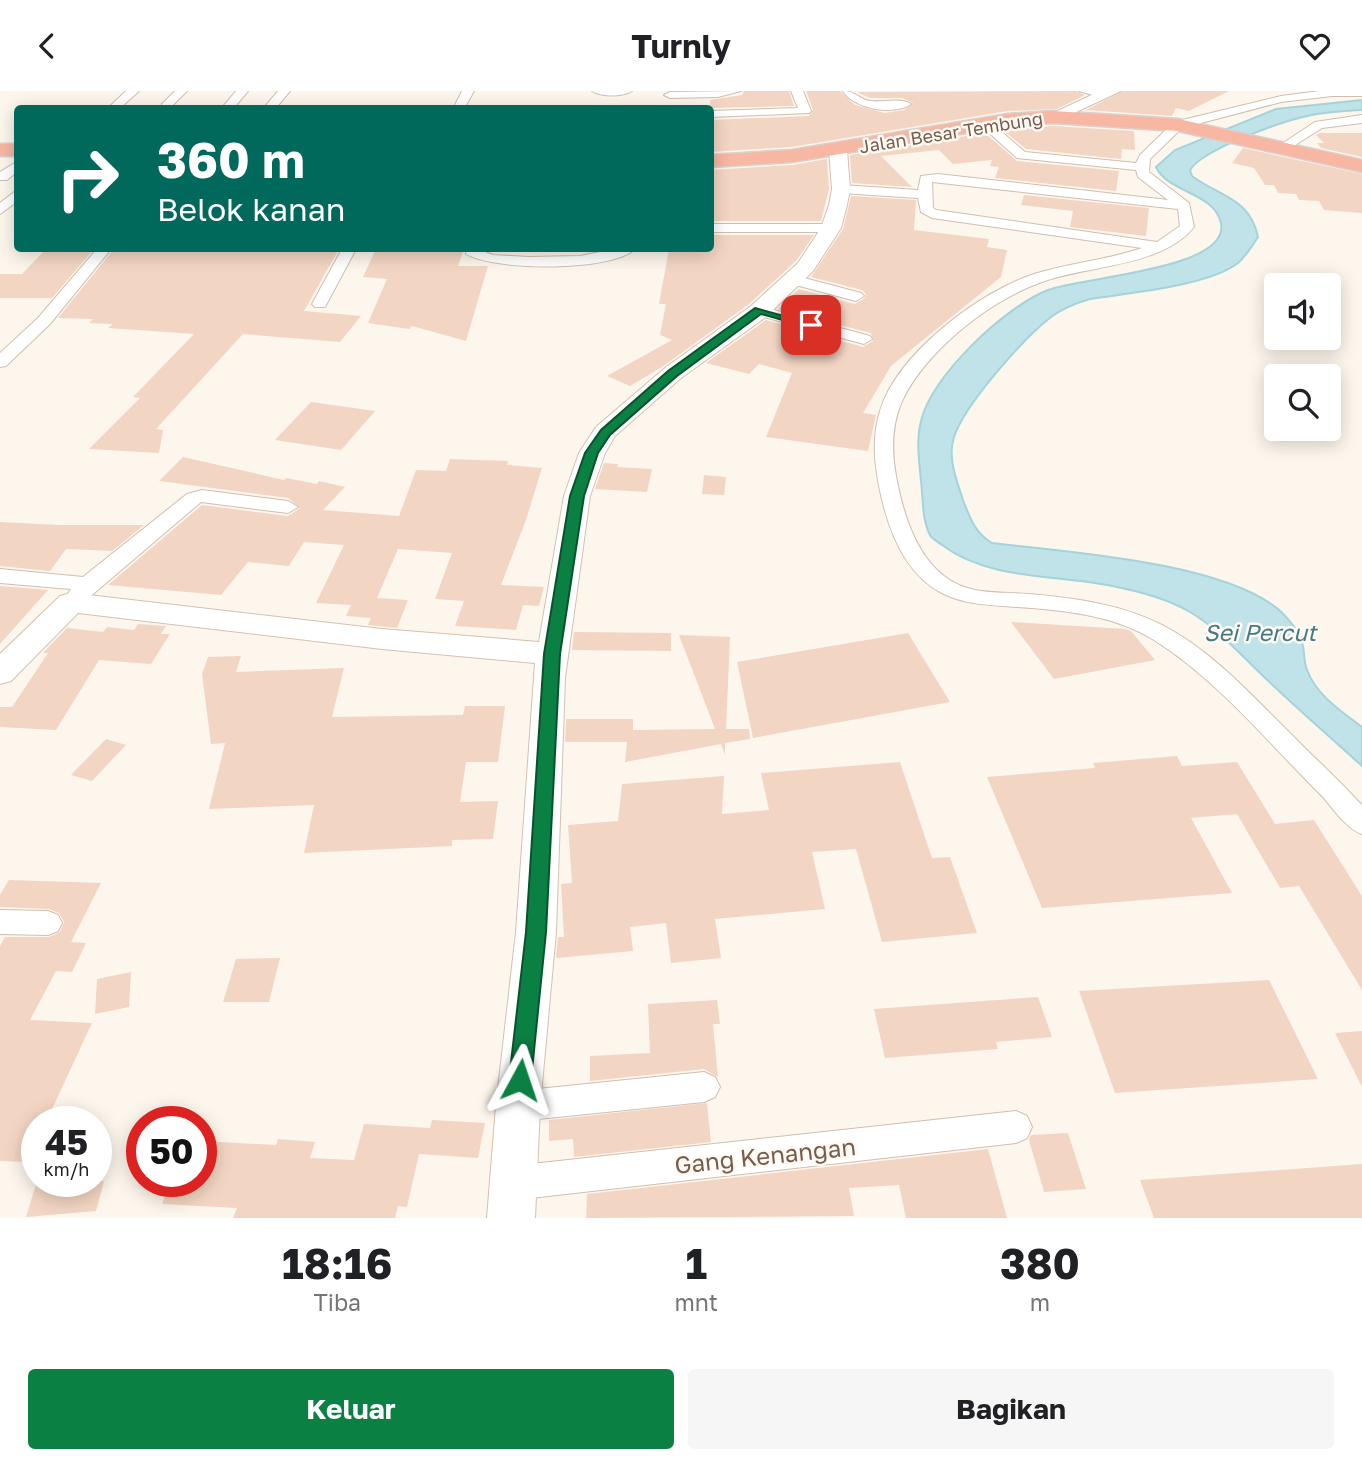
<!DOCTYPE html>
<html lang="id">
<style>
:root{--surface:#fff;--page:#f6f6f6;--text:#202124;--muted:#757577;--accent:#0b8043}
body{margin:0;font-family:"Golos Text",sans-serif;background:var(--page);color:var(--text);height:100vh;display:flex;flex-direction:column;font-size:26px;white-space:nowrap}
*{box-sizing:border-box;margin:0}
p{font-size:23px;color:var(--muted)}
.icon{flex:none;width:38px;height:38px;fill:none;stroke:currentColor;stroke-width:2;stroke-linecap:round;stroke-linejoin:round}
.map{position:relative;height:1127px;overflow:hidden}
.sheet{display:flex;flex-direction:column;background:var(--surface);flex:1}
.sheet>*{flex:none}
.guide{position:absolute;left:14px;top:14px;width:700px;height:147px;border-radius:7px;box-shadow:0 4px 18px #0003;background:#00695c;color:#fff;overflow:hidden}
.fabs{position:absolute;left:1264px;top:182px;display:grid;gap:14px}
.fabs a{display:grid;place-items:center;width:77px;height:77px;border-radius:7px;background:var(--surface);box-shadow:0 4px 18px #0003;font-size:35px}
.speed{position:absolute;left:21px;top:1015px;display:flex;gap:14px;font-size:35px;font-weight:700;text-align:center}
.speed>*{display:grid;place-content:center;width:91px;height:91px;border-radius:50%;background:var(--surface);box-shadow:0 4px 18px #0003;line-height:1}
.speed small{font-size:18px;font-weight:400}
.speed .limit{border:10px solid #d22;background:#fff;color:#111}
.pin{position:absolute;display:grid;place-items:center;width:60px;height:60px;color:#fff;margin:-30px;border-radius:14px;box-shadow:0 4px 10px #0006}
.me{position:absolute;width:77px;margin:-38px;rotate:5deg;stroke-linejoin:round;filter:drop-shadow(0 0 5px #0008)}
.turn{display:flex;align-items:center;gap:24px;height:147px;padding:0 28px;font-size:32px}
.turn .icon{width:91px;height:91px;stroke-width:2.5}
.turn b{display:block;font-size:49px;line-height:60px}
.eta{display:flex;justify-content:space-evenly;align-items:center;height:119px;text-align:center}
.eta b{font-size:42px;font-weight:700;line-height:49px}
.action{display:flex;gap:14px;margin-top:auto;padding:14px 28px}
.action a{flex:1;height:80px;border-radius:7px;background:var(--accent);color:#fff;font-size:28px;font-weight:700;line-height:80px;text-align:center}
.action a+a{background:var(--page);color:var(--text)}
header{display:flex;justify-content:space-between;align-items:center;height:91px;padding:0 28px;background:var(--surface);font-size:32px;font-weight:700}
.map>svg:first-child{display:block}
.water{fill:#bfe3e8;stroke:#a5d3da;stroke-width:2}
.building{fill:#f3d5c3}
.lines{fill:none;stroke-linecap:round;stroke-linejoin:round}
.street-casing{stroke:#d1beb0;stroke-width:2}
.secondary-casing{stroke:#d6c0b0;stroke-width:2}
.highway-casing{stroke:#dad1cd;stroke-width:3}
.street{fill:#fff;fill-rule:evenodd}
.secondary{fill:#fff;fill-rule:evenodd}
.highway{fill:#f7b7a3;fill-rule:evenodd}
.route{fill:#0b8043;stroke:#07532c;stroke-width:2}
.labels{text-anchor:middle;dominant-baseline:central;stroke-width:5;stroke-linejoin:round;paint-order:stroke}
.far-street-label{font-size:18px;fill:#7a5c4d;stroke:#fffaf3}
.water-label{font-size:23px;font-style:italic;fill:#437c86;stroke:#fffaf3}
.near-street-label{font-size:24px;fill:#7a5c4d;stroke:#fffaf3}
</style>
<header><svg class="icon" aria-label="back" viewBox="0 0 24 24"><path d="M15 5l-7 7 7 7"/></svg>Turnly<svg class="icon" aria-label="heart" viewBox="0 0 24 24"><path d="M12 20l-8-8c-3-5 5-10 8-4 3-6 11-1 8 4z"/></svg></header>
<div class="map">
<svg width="1362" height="1127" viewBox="0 0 1362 1127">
<rect width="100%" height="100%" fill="#fdf6ec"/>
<path class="water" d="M1362 9V19C1344 20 1325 21 1307 25 1281 31 1203 58 1190 79L1192 85C1220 106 1250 107 1258 146 1253 154 1246 165 1238 172 1208 195 1129 202 1090 208 1076 212 1063 217 1051 226 1023 248 965 313 954 346 947 367 957 390 963 409 970 427 975 442 992 452 1067 461 1220 471 1278 518 1285 524 1297 538 1301 547 1305 557 1303 569 1307 579 1317 605 1341 620 1362 636V675C1328 644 1293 614 1260 582 1237 560 1217 537 1190 521 1166 507 1138 500 1112 495 1056 483 990 490 942 454 938 451 932 448 930 444 922 429 923 406 921 390 919 369 916 350 921 330 931 285 1006 215 1048 199 1080 186 1231 179 1221 132 1214 101 1168 102 1156 76L1175 59 1276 18Z"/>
<g class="building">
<polygon points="744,0 789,0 794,15 710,17 710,9 742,4"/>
<polygon points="806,0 840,0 855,14 885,22 904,19 913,12 902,7 870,7 857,1 1076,0 1085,4 1057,18 1008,20 792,56 710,61 710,29 809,25 813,19"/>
<polygon points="1123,0 1229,0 1189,20 1176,17 1172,25 1086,19"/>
<polygon points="1053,35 1134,40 1135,59 1122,58 1121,68 1026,58 1003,39"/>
<polygon points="985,42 1017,70 1119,80 1116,100 995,87 999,76 990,75 992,69 953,73 939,59 881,65 912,96 852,92 850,64"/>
<polygon points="1320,42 1362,42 1362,66 1321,57 1317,52 1324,52 1316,44"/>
<polygon points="1243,57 1362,83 1362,122 1324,119 1319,110 1299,109 1296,103 1278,102 1274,94 1265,94 1254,77 1232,72"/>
<polygon points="827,68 829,98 821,130 710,130 710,79 792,74"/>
<polygon points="1024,104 1149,117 1146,145 1070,136 1073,120 1021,114"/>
<polygon points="851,105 916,109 914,139 989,148 987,156 1007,159 1001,186 891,275 863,322 876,324 868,360 766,346 792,282 759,273 749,283 706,272 766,229 863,256 873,250 871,242 778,218 799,198 855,213 865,207 866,203 862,199 811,186 843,138"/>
<polygon points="710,144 814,144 796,170 749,213 662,276 630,295 607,285 672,249 660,244 666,213 659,213 669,158 710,158"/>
<polygon points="46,158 94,158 52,207 0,207 0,183 22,183"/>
<polygon points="114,158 339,158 304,220 361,225 340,251 243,243 156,338 163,339 159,362 89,358 140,307 133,306 194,243 108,237 113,233 89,232 93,228 58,227"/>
<polygon points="376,158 464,158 458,175 488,175 466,250 412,235 409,238 368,232 387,188 363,186"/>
<polygon points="311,311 375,320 341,359 275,349"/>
<polygon points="183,366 284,389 286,387 317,393 319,390 345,396 323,419 399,425 416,379 446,380 450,368 508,370 507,374 542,377 526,429 501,494 544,496 539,515 523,514 516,539 455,535 464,510 435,508 452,462 398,458 377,507 408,509 397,537 368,534 371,527 346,525 351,514 316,512 344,454 304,451 289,475 248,471 221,504 108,494 202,414 288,425 300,417 288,407 159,390"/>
<polygon points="604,372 618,373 617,376 652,378 647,401 595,398"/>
<polygon points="704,384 726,386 724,404 702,403"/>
<polygon points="0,431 58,434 144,434 112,460 66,458 50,480 0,475"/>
<polygon points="0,495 48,499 0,553"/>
<polygon points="1011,531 1125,538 1131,540 1155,569 1054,588"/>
<polygon points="138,533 166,535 161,543 170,543 151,573 99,569 56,639 0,636 0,616 12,616 48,562 43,562 67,537 103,541 107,536 134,539"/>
<polygon points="574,541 671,542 671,560 572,559"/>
<polygon points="908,542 950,611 753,647 737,571"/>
<polygon points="679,544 730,546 726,638 749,638 750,648 725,652 725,664 721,653 625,671 627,651 565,651 566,628 633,628 633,639 715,638"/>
<polygon points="241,565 236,581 344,577 332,626 463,624 465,615 505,615 498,671 466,671 460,711 498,710 493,748 452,749 452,755 304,762 314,714 209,718 225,652 211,653 202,583 208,566"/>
<polygon points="106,648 126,654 92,690 71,684"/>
<polygon points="1177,665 1182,675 1237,671 1275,733 1314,729 1362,805 1362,899 1299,795 1280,797 1237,723 1191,727 1232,802 1042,817 987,686 1095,677 1093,672"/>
<polygon points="900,671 932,767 950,766 977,842 882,851 856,758 812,761 825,818 715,828 721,867 671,872 666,832 630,836 633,860 556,867 558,846 564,846 561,793 572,792 568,734 618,730 622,693 724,685 722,723 769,719 761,682"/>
<polygon points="9,789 101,792 71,851 86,852 72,881 56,880 30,929 92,932 46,1031 37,1031 37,1050 27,1071 0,1070 0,855 5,846 49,846 60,841 64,831 59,822 49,818 0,816 0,804"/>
<polygon points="280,867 269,911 223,911 236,868"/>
<polygon points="131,881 129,916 95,923 97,888"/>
<polygon points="1269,889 1318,988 1115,1002 1079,900"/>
<polygon points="1038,906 1052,946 996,951 998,958 885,967 874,918"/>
<polygon points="717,909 720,933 713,933 718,986 704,978 590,990 590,965 650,962 648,913"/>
<polygon points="1362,940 1362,996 1335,942"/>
<polygon points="707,1012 711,1051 574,1066 573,1048 549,1050 549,1029"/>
<polygon points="432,1029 485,1032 478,1067 419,1063 407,1116 398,1115 395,1127 233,1127 237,1117 162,1113 170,1090 201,1090 201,1050 276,1054 278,1048 315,1051 310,1067 354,1069 364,1033 430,1037"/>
<polygon points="1068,1042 1086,1098 1044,1101 1029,1049 1031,1044"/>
<polygon points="988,1058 1007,1127 906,1127 899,1094 849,1097 854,1125 586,1127 587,1103"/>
<polygon points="1362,1073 1362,1127 1154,1127 1140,1089"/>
<polygon points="37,1090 104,1090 96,1120 26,1126"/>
</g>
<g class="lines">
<g class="street-casing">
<g id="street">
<polygon points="126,0 139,0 119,18 107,18"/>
<polygon points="175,0 187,0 170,17 162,17 162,13"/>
<polygon points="236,0 248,0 233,18 221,18"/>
<polygon points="278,0 290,0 275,18 263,18"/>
<polygon points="462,0 474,0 464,18 453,18"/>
<path d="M592 0H632C623 6 601 6 592 0Z"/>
<polygon points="741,0 718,6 670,7 664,4 670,1"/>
<polygon points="791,0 803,0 811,20 809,22 710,26 710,20 798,17"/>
<path d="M843 0C856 0 858 8 870 10 883 12 900 6 911 13 894 25 854 18 843 0Z"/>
<polygon points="1079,0 1100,0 1109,4 1103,7"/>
<path d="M1320 0H1362V5H1332L1281 11 1182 37 1150 68 1149 81 1189 112 1194 136C1162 176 1088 174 1042 191 1005 204 969 229 941 257 902 297 886 329 896 385 904 429 922 486 971 498 990 503 1010 501 1029 503 1074 507 1121 513 1162 534 1214 561 1254 607 1295 647 1314 667 1336 686 1355 707L1362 714V743C1344 737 1331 713 1317 700 1265 648 1217 589 1154 549 1114 524 1063 519 1017 516 990 514 964 514 940 501 905 482 889 440 881 404 875 377 871 348 880 320 897 263 979 201 1034 183 1069 172 1107 169 1142 157L932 127 921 121 918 107 841 102 834 98 841 94 918 99 921 85 938 83 1168 109 1138 86 1136 79 1017 67 979 33 989 30 1025 61 1136 72 1140 64 1174 31 1281 5ZM932 91 1178 118 1180 135 1157 151 936 119 933 117Z"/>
<polygon points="1362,24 1362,32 1322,37 1284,61 1274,58 1315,31"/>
<polygon points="18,70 18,80 7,89 0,89 0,81"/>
<polygon points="18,98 18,110 0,123 0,112"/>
<polygon points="710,133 831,133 838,137 831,141 710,141"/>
<polygon points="97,158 111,158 50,233 6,275 0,276 0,262 38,227"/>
<polygon points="342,158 356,158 325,216 315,216 312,213"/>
<path d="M466 158H477L493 164 528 166 580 165 615 158H635C611 181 495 180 466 163Z"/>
<polygon points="793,184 861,202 864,205 856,210 788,192 785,189"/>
<polygon points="759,215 870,245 872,248 864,253 753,223 751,220"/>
<polygon points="202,399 288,410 298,416 288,422 201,411 86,509 70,509 67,504 71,498 0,492 0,478 83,486 187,403"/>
<polygon points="0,819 48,820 58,824 62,832 58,840 48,844 0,843"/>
<polygon points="704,981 715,986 720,996 715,1006 704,1011 518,1030 507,1026 502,1015 507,1004 518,1000"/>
<polygon points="1016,1020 1027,1025 1032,1036 1027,1047 1016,1052 513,1109 501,1104 496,1092 501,1080 513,1075"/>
</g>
</g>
<g class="secondary-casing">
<g id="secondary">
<polygon points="1100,0 1121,0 1059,29 1047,29 1045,26"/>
<polygon points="838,54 847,59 850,98 847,114 841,137 813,180 767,225 681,287 615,345 605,362 590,405 565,587 556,841 540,1015 535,1127 487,1127 496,1015 516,841 535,572 382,558 78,522 11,590 0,593 0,563 60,505 71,502 382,538 539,551 564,405 579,362 596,336 665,277 751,215 798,172 821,137 829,114 832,98 829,59"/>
</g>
</g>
<g class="highway-casing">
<g id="highway">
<polygon points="1053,20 1178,28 1362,69 1362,81 1178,40 1053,32 1008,35 792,71 710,76 710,64 792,59 1008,23"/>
<rect x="0" y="53" width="18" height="12"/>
</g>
</g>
<use href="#street" class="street"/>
<use href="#secondary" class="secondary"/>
<use href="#highway" class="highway"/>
</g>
<polygon class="route" points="755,217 817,234 811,237 761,223 677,285 610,344 598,362 584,405 560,563 546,841 531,989 528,996 520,999 512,996 509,989 526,841 544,563 570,405 585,362 601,339 668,280"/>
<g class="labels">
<g class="far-street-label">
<text transform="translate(951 41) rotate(-9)">Jalan Besar Tembung</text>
</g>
<g class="water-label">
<text x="1260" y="541">Sei Percut</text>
</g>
<g class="near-street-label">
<text transform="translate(765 1064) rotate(-6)">Gang Kenangan</text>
</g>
</g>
</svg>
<div class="fabs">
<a><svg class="icon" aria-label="sound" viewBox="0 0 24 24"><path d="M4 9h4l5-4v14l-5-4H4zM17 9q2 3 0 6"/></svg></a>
<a><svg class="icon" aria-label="search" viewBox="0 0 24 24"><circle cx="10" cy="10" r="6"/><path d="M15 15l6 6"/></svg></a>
</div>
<div class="speed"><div>45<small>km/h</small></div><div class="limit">50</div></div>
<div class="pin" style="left:811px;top:234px;background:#d93025"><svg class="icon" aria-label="arrive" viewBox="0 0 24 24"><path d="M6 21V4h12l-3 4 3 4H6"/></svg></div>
<svg class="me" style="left:520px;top:989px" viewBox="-20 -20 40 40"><path d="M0-17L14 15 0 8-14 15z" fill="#0b8043" stroke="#fff" stroke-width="4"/></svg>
<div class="guide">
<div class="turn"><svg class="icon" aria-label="right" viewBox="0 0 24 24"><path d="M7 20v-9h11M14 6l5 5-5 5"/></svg><div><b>360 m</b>Belok kanan</div></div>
</div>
</div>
<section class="sheet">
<div class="eta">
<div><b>18:16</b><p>Tiba</p></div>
<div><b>1</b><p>mnt</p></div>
<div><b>380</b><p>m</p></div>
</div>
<div class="action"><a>Keluar</a><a>Bagikan</a></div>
</section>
